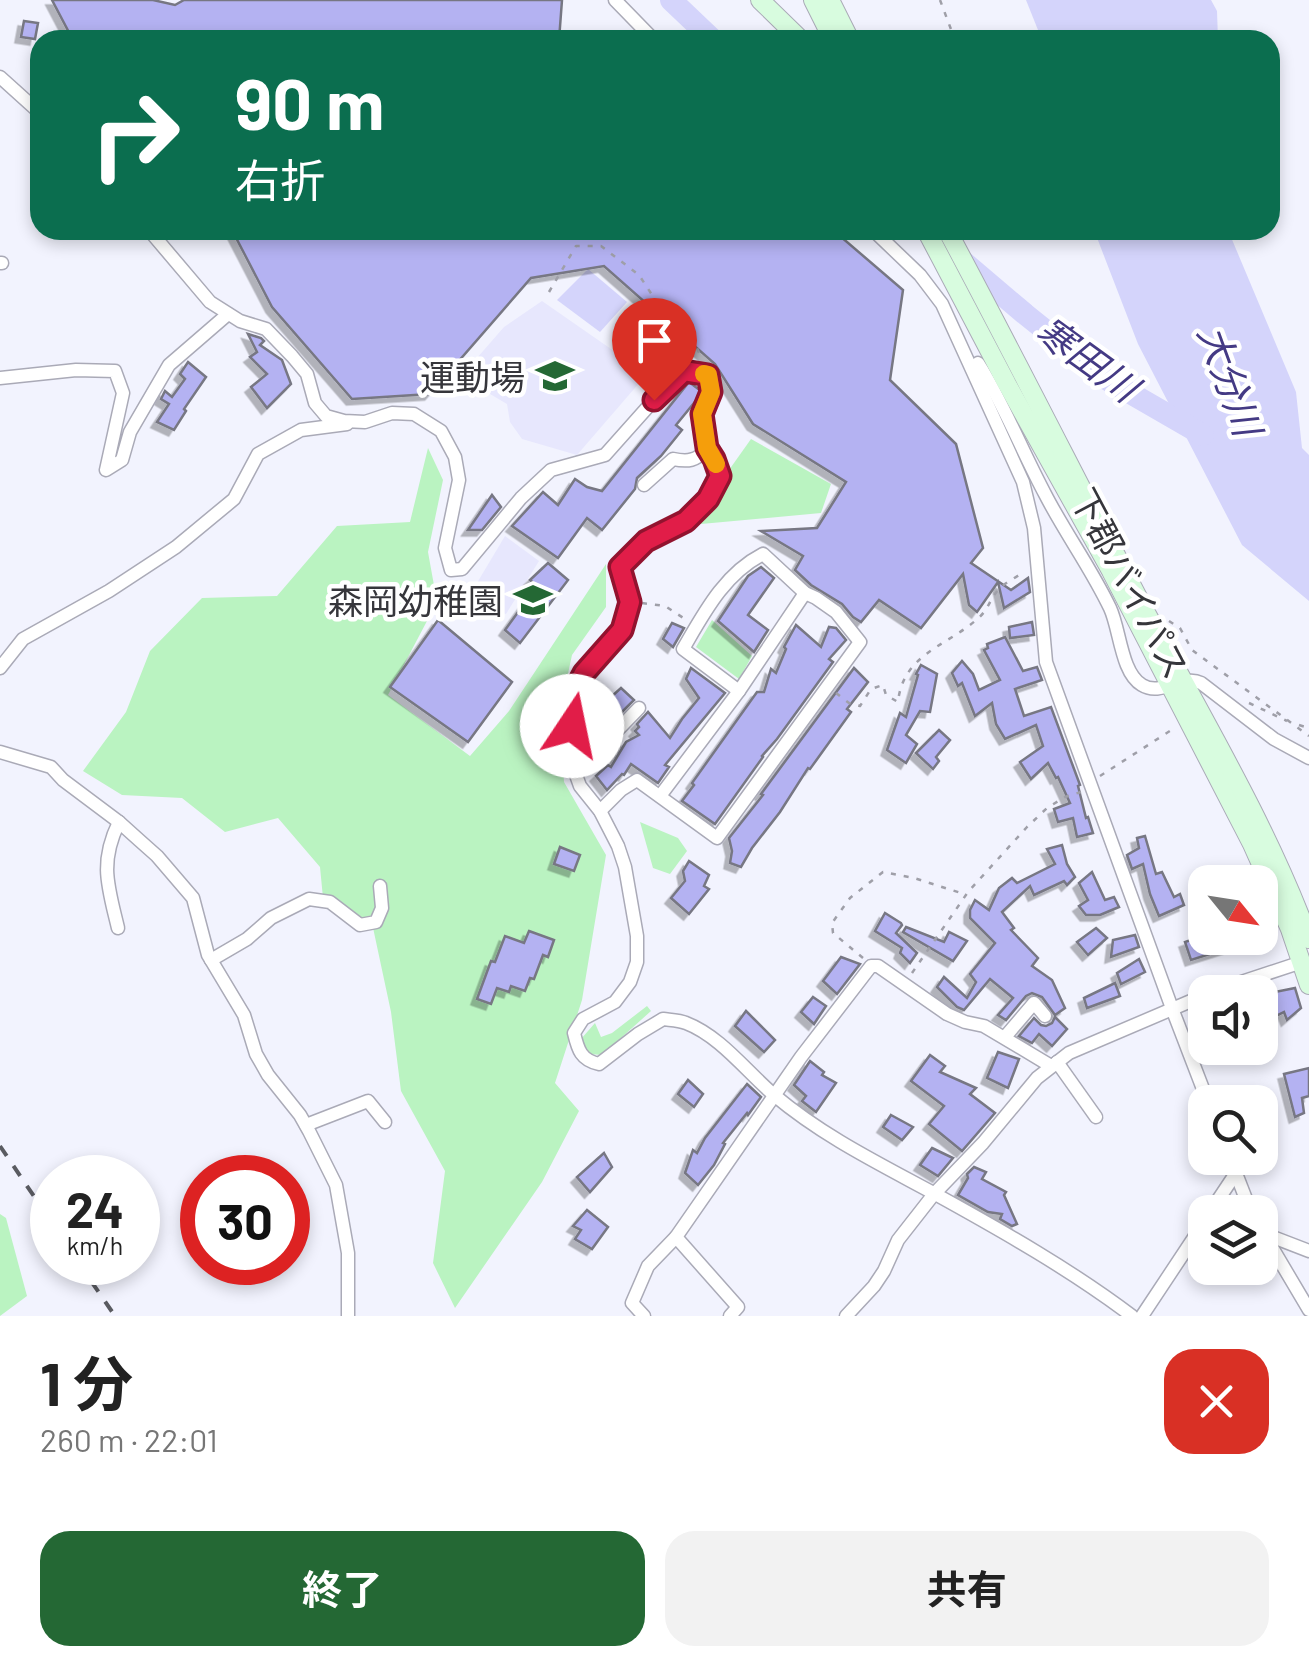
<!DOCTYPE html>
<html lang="ja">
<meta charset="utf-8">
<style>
:root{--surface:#fff;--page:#f2f2f2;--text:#222;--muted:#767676;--accent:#246834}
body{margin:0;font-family:Barlow,"Noto Sans JP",sans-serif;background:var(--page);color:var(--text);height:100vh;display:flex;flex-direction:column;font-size:38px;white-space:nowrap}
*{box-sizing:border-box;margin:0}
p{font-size:32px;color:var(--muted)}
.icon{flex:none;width:55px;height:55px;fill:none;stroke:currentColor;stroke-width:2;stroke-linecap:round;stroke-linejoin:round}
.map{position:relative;height:1316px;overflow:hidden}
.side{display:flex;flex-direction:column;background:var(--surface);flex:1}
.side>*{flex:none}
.banner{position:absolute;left:30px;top:30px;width:1250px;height:210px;border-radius:30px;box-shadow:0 5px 15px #0003;background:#0b6e4f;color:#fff;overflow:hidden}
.needle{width:65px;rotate:120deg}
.controls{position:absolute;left:1188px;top:865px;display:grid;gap:20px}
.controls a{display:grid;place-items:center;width:90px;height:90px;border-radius:20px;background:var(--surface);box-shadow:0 5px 15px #0003;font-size:50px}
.speed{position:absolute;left:30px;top:1155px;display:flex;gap:20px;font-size:50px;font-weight:700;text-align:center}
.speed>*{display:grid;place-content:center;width:130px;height:130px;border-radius:50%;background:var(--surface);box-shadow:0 5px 15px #0003;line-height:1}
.speed small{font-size:25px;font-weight:400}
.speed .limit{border:15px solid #d22;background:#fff;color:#111}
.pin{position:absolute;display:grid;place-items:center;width:85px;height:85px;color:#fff;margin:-102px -42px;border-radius:50% 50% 50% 0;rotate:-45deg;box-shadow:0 0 10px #0007}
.pin .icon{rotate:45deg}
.me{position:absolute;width:110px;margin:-55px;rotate:11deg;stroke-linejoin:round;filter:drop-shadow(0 0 8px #0008)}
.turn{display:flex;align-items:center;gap:35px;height:210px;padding:0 40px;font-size:45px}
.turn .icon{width:130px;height:130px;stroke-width:2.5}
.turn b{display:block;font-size:70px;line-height:85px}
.round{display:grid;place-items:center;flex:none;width:105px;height:105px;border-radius:30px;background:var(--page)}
.head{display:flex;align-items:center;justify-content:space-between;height:170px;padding:0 40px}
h1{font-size:60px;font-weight:700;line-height:75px}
.cta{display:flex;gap:20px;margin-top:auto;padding:20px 40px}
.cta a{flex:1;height:115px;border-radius:30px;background:var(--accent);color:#fff;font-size:40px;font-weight:700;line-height:115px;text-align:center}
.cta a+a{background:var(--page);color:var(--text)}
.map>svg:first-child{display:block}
.built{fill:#e7e7fd}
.green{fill:#baf3c1}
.water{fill:#d4d4fb}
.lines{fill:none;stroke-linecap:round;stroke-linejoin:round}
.river{stroke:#d4d4fb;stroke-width:22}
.building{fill:#b4b2f2;stroke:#777783;stroke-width:2.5;filter:url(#shadow)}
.street-casing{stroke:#aaaab7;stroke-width:15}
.secondary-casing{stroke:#aaaab7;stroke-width:20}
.path{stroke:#9f9fa8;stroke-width:2.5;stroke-dasharray:5 8;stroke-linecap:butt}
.street{stroke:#fff;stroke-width:12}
.secondary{stroke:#d8fcdf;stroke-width:18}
.rail{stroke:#5a5b61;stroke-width:4;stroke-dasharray:12 12;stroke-linecap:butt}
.route-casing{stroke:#92132f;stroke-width:25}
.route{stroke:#e11d48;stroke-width:18}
.slow{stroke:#f59e0b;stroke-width:18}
.labels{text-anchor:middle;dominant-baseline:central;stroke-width:9;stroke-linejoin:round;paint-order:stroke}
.poi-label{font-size:35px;fill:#36363b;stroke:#fff;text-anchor:end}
.street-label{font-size:35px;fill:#36363b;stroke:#fff}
.water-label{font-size:38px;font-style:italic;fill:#443a84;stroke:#fff}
</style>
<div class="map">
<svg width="1309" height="1316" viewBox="0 0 1309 1316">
<defs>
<filter id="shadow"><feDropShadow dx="-5.5" dy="5.5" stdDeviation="0" flood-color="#0004"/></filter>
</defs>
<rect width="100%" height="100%" fill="#f2f3fe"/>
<g class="built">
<polygon points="542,301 647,374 577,455 522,439 510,422 507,404 463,378 470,366 504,327"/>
<polygon points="505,536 539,561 506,614 478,608 471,593"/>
</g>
<g class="green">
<polygon points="751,439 831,484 821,513 690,525"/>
<polygon points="428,448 443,480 428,552 437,602 388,695 470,756 509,711 606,564 606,607 572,655 560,711 564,782 606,855 582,1000 555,1083 579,1111 542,1182 455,1308 433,1263 445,1171 401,1091 391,1012 372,923 323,898 320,867 278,818 225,832 182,798 122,795 83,771 126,712 150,651 202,598 277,596 337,526 410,522"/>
<polygon points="712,620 752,656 739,679 696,647"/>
<polygon points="640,822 678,838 687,851 670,874 653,868"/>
<polygon points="647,1006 651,1011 602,1055 589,1054 581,1039 595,1023 601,1037 612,1033"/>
<polygon points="0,1214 6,1218 27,1296 0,1316"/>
</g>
<g class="water">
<polygon points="1026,0 1211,0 1217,11 1218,40 1042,40"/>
<polygon points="1094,230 1228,230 1296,392 1302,448 1309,455 1309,601 1242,545 1138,344"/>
<polygon points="588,269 627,302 600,332 557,300"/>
</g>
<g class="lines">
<g class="river">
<polyline points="671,0 713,40"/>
<polyline points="926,230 1025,314 1106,379 1203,435"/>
</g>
</g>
<g class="building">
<polygon points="52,0 153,0 175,5 184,0 562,0 559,40 73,40"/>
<polygon points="24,21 38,23 35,39 21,37"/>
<polygon points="232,230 833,230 903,290 890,380 956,444 983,548 971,563 1011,590 1028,578 1030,592 1004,608 998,582 977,612 969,605 963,574 921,628 879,600 861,622 853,617 842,604 811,585 795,570 803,556 761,531 817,528 846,482 753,424 715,364 604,266 531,278 430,394 352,399 272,307"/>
<polygon points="248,334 261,338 264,341 260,345 282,360 291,384 267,408 251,387 267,374 250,357 257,352"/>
<polygon points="188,362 206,377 184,409 186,411 174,430 157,422 169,404 161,399 165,391 172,397 185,379 180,374"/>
<polygon points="689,382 701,391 698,398 676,425 682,430 661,456 637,478 635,489 602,530 587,518 558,558 512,526 543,492 558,505 575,479 587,487 602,491"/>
<polygon points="492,495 501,507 482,530 468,530"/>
<polygon points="548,563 568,580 520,643 505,630 537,586 530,580"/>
<polygon points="761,567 774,578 748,615 768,630 754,652 718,621 748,576"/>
<polygon points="438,620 512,682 468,742 390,687"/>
<polygon points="1032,622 1034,635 1010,638 1009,627"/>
<polygon points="672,623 684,628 673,647 663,639"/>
<polygon points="796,625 821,647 829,627 836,628 846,640 829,659 833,662 777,739 762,756 763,757 715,824 682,801 694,785 692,783 757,692 764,692 771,669 776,673 786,649 784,647"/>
<polygon points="1005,637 1023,671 1037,667 1042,680 1015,689 1024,716 1051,707 1080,785 1078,786 1086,818 1088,817 1093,833 1077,837 1073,818 1058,822 1054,809 1070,803 1058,777 1056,778 1048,763 1031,779 1020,762 1043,746 1036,725 1005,739 996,724 992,703 975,716 962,683 958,686 952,673 962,661 973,674 979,690 1000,680 984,650 988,648 987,644"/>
<polygon points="921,665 937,674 930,712 920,711 906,735 917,744 906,763 887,750 900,713 906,717 918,675 916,674"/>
<polygon points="691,668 725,693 665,765 669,767 658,783 631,764 624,775 622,774 607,790 596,776 608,765 611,767 626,742 639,735 635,731 639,727 637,724 648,712 670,738 682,719 699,698 686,679"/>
<polygon points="854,668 868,682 847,709 851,712 810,769 808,768 780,812 752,848 741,867 730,863 732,851 729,838 763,795 761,794"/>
<polygon points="621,688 634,700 597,737 591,729 596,721 591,715"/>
<polygon points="939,730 950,740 936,757 939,761 933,769 916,753"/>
<polygon points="1145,836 1156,874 1162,872 1174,897 1180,894 1184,905 1159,916 1150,894 1143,864 1132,869 1127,855 1139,848 1137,838"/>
<polygon points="1062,845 1067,864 1075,877 1067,885 1064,881 1034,895 1030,886 1002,912 1014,928 1011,930 1038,958 1032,966 1052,980 1065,1008 1055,1015 1042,997 1032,993 1026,996 1006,1020 998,1015 1013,998 990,979 964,1010 957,1007 937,987 944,977 967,998 976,982 970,974 995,943 970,918 970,910 975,900 989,910 999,888 1012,878 1017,883 1055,864 1047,849"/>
<polygon points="560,847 580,855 574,871 554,864"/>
<polygon points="689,861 709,875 704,886 709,889 689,914 671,898 685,881 683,871"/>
<polygon points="1092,872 1105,900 1114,897 1119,907 1100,915 1086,915 1079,906 1088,900 1079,883"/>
<polygon points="885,913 901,923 902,925 896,933 917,953 910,963 900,953 902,948 875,931"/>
<polygon points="906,927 944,942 949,932 967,941 953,961 903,932"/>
<polygon points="1096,928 1107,938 1088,955 1077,942"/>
<polygon points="529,931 554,940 548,957 543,955 534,979 530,978 525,991 511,986 509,992 497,988 491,1004 477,999 491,961 495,962 505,936 524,943"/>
<polygon points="1135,935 1139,947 1111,957 1113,940"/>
<polygon points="1205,935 1205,938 1232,938 1235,946 1191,960 1185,942"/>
<polygon points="841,957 860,964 837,994 823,981"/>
<polygon points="1139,959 1145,972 1121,984 1117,973"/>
<polygon points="1115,983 1120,996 1087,1008 1084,998"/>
<polygon points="1295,988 1301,1008 1287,1020 1284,1012 1264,1022 1260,1013 1260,995"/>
<polygon points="813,997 826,1006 814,1024 801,1012"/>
<polygon points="746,1011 775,1040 764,1052 735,1026"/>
<polygon points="1055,1017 1067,1029 1052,1046 1039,1034 1032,1043 1019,1036 1034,1018 1041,1025 1046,1026 1052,1023"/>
<polygon points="998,1052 1019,1059 1008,1088 987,1078"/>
<polygon points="930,1055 945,1066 940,1072 976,1088 970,1094 995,1113 962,1151 929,1124 944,1106 911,1081"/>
<polygon points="810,1061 824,1072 822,1075 836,1083 816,1112 802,1101 806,1096 794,1085"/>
<polygon points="1309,1068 1309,1096 1302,1098 1304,1113 1295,1117 1284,1074"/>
<polygon points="688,1080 703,1094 694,1107 678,1094"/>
<polygon points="747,1084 761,1097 748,1115 747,1113 723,1143 725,1144 714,1165 698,1185 685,1173 693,1150 697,1153 705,1138"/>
<polygon points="891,1115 913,1127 902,1140 883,1127"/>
<polygon points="932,1148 953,1158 938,1176 920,1165"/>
<polygon points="604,1153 612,1167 590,1192 577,1177"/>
<polygon points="974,1167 986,1172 982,1179 1006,1192 1004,1195 1017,1224 1012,1226 1000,1219 1002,1214 988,1212 958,1195 968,1178 967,1174"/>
<polygon points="587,1210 608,1227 592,1249 575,1239 581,1230 573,1226"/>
</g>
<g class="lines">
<g class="street-casing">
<g id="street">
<polyline points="615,0 654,40"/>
<polyline points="0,77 40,113"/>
<path d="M149 230 210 302 240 321 266 329 292 356 307 374 315 403 326 416 344 421 365 422 392 413 414 414 441 431 455 457 459 480 445 548 451 570 462 569 521 498 551 470 605 455 654 400 684 371 708 375 711 392 702 415 707 449 714 459 720 477 708 499 686 521 646 541 621 567 630 602 623 630 584 673 573 696 571 761 580 786 600 811 618 846 625 867 637 936V962L630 982 615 1002 583 1019 574 1033C578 1050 581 1060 599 1064L638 1034 663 1019C670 1020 679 1020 686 1023 720 1036 747 1072 774 1095 824 1137 880 1164 937 1195 1004 1232 1071 1270 1132 1316"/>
<polyline points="873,230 920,275 942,304 1023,482 1034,528 1046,662 1173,1011 1208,1102"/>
<polyline points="0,263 2,263"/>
<path d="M978 363C1004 404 1022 451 1045 494 1065 533 1091 568 1110 608 1120 629 1121 673 1142 685 1161 697 1182 674 1201 683L1274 739 1309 758"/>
<polyline points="0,378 76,370 115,371 123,393 106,470 122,460 130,432 169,365 228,314"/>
<path d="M644 485 673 459C688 462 696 461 707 449"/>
<polyline points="0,668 23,639 109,591 176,547 234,499 258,454 301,430 347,424"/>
<polyline points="0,752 51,767 63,780 119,822 139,840 157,856 193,898 208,955 244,1015 256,1054 268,1075 300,1115 309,1131 336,1185 348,1253 348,1316"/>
<polyline points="576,773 639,708"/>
<polyline points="660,796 739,691 805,593"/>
<path d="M600 811 621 790 637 780 717 838 860 642 836 612 816 598 805 593 763 554C724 574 704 613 683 649L739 691"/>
<path d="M118 928C108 886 99 863 119 822"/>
<polyline points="211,960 247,939 271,918 309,899 330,902 360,925 376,922 382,908 380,886"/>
<polyline points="1211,992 1302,962"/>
<polyline points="1005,1037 1034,1003 1045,1016"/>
<polyline points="1057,1062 1096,1117"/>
<polyline points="306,1125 368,1101 385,1122"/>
<polyline points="1230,1158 1251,1212"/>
<polyline points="1210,1212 1236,1173"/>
<polyline points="1264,1234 1309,1310"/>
<polyline points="1265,1234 1309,1251"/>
<polyline points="644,1316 632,1303 648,1266 676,1237"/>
<polyline points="730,1316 738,1307 676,1237 801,1057 871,966 878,966 947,1014 965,1022 984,1026 1051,1066"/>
<polyline points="846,1316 874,1286 884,1271 898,1240 934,1194 983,1143 1037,1078 1069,1053 1205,995"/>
<polyline points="1142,1316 1205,1221"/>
</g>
</g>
<g class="secondary-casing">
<g id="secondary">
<polyline points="760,0 801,40"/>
<polyline points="813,0 833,40"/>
<polyline points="830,0 850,40"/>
<polyline points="926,230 1007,384 1111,571 1252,844 1290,929 1309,985"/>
<path d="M947 230C1014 355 1077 481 1143 607 1201 716 1266 823 1309 939"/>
</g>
</g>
<g class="path">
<polyline points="940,0 955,40"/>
<polyline points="549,292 576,246 601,246 639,275 662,310 692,336 702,360"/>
<polyline points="642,603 665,606 685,619"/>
<polyline points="1169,621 1180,628 1192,650 1309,736"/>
<path d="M836 693 849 703 860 706 871 689 883 685 886 695 898 702C903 655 944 647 975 621 989 610 988 602 998 590 1004 583 1016 578 1023 572"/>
<polyline points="1249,703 1287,721"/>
<polyline points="1299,725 1309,728"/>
<polyline points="1100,776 1173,729"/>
<polyline points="863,958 833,933 832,923 850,898 883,872 914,878 964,894"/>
<polyline points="912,973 968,892 1027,827 1047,808 1065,797 1081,792"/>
</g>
<use href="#street" class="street"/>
<use href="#secondary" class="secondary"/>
<g class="rail">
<polyline points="0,1146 52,1223"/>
<polyline points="78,1262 115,1316"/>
</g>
</g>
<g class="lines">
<g class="route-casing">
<polyline id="route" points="572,726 572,696 584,673 622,630 630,602 620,567 646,541 686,521 708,499 720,476 714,459 707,448 702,414 711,392 708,375 684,371 654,400"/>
</g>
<use href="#route" class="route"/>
<polyline class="slow" points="704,374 708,375 711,392 702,414 707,448 716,464"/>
</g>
<defs>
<g id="school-bare" transform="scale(3)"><path d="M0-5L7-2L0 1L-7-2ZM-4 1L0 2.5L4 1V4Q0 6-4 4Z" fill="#246834" stroke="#fff" stroke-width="2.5" paint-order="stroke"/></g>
</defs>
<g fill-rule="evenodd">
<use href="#school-bare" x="555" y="376"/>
<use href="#school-bare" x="533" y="600"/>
</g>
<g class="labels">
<g class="poi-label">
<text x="525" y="376">運動場</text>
<text x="503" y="600">森岡幼稚園</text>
</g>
<g class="street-label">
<text transform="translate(1131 583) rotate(62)">下郡バイパス</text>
</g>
<g class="water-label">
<text transform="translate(1088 358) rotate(36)">寒田川</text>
<text transform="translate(1231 380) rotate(70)">大分川</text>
</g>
</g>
</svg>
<div class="controls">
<a><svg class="needle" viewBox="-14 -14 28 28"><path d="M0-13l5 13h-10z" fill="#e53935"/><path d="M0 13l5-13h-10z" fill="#767676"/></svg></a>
<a><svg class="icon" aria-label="sound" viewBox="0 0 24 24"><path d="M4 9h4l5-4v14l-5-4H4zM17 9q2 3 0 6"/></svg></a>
<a><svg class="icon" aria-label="search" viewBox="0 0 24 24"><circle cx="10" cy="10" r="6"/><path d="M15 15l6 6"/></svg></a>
<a><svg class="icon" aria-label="layers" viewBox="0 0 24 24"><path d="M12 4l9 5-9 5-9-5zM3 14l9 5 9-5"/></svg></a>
</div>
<div class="speed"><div>24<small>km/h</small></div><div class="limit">30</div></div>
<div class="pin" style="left:654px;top:400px;background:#d93025"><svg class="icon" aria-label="arrive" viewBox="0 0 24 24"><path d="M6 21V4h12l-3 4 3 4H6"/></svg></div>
<svg class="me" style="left:572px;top:726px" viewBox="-20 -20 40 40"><circle r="19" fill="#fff"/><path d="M0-13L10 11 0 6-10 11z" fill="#e11d48"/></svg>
<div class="banner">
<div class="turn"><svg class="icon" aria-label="right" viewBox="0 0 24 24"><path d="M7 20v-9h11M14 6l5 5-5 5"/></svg><div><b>90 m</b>右折</div></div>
</div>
</div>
<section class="side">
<div class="head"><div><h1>1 分</h1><p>260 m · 22:01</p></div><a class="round" style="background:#d93025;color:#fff"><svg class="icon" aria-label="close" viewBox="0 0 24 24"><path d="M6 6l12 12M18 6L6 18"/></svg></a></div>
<div class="cta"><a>終了</a><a>共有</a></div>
</section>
